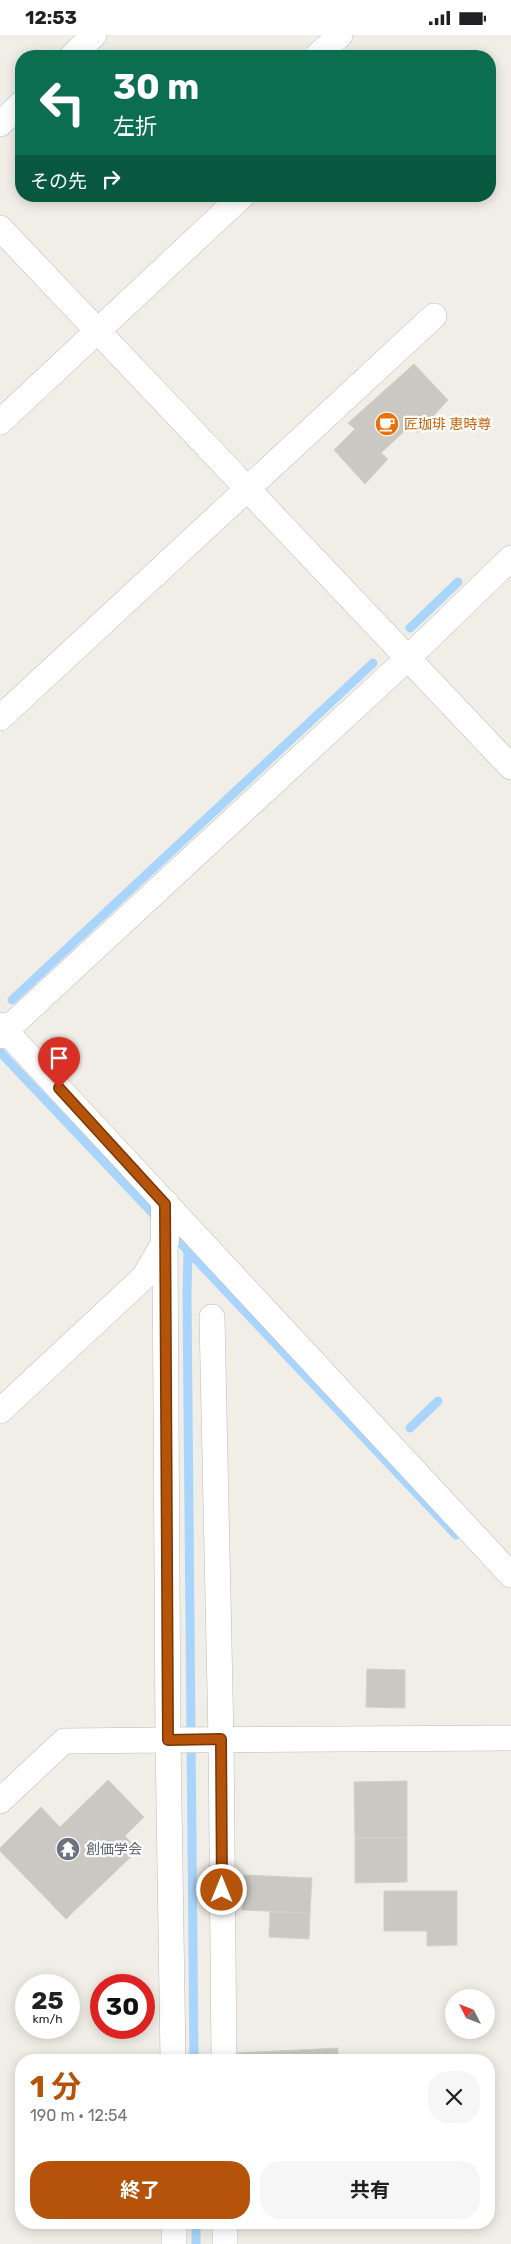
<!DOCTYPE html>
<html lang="ja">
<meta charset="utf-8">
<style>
:root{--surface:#fff;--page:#f6f6f6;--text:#202124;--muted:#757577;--accent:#b45309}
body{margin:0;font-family:Rubik,"Noto Sans JP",sans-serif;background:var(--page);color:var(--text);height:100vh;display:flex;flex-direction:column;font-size:19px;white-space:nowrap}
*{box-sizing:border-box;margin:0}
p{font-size:16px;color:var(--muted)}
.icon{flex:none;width:28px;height:28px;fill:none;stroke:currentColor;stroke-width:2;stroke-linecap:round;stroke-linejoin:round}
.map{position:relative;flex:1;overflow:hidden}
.sheet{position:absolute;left:15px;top:2019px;width:480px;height:175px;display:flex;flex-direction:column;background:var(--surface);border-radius:20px;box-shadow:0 2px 12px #0003}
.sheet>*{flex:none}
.hud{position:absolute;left:15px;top:15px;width:481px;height:152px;border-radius:20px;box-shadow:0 2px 12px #0003;background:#0b6e4f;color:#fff;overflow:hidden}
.needle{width:32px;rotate:312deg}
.buttons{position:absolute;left:445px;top:1954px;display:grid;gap:10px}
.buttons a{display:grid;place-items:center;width:50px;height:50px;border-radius:50%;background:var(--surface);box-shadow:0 2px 12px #0003;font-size:25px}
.speed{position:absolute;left:15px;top:1939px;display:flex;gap:10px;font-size:25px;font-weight:700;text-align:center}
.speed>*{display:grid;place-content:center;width:65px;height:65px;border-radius:50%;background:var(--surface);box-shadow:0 2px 12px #0003;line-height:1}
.speed small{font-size:12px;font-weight:400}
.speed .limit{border:8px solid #d22;background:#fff;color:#111}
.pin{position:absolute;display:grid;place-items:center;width:42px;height:42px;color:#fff;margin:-51px -21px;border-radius:50% 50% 50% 0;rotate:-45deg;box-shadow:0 0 5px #0007}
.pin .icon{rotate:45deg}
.me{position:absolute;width:55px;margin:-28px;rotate:0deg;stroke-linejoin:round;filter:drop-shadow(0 0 4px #0008)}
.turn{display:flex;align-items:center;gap:18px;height:105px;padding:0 15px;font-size:22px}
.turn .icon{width:65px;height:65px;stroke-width:2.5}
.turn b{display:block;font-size:35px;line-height:42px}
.then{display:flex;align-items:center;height:48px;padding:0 15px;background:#0003;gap:10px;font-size:19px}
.round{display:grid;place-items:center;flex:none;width:52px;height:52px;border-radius:20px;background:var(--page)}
.headline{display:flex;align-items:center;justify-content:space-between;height:85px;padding:0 15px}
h1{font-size:30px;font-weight:700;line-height:38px;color:var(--accent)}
.primary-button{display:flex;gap:10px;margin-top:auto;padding:10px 15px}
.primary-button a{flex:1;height:58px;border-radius:20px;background:var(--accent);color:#fff;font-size:20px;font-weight:700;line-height:58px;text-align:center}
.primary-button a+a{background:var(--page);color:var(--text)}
.status{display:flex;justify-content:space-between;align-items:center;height:35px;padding:0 25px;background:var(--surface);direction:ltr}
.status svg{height:14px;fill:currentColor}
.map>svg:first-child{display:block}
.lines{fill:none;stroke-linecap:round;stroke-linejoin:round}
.stream{stroke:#a9d5fd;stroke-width:9}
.building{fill:#cbc8c3;stroke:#d4d0c4}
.minor-casing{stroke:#b8bbbf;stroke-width:26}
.tertiary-casing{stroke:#b8bbbf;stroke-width:29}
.minor{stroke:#fff;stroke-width:25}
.tertiary{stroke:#fff;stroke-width:28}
.route-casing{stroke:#753606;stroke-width:12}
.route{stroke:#b45309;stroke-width:9}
.labels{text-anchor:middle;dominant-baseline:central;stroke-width:4.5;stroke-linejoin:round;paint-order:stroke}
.food-label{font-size:14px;fill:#c56008;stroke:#fff;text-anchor:start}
.worship-label{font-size:14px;fill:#5b616d;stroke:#fff;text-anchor:start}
</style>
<div class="status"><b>12:53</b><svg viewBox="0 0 49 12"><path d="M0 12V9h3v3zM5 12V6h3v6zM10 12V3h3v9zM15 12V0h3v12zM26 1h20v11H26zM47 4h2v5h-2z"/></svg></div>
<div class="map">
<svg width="511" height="2209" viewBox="0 0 511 2209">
<rect width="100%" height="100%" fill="#f0eee6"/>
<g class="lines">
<g class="stream">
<polyline points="410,593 458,547"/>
<polyline points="12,965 373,628"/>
<polyline points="0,1017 160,1186"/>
<polyline points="172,1199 456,1500"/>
<polyline points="188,1216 187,1259 194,2025"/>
<polyline points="410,1393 438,1366"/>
<polyline points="196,2188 196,2209"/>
</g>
</g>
<g class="building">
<polygon points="414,329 448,365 418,398 411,390 381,418 388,424 365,449 334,415 355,394 348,388"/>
<polygon points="367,1634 405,1635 405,1673 366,1672"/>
<polygon points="108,1745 144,1782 125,1801 138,1815 66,1884 0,1816 0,1813 41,1772 60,1792"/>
<polygon points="407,1746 407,1803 355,1803 354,1747"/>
<polygon points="355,1803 407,1803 407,1847 355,1848"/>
<polygon points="244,1840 312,1843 310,1878 242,1875"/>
<polygon points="384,1856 457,1856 457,1910 427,1911 427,1896 384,1896"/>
<polygon points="270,1877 310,1878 309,1904 269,1902"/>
<polygon points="338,2013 338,2025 237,2025 237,2018"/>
</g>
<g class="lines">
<g class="minor-casing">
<g id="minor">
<polyline points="72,21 94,0"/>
<polyline points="317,21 340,0"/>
<polyline points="0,89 21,69"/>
<polyline points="0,193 511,732"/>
<polyline points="0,387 242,161"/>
<polyline points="0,683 434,281"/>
<polyline points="0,990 511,1540"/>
<polyline points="0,1001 408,623 511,523"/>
<polyline points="165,1206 168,1705 511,1703"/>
<polyline points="212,1282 221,1704 224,2025"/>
<polyline points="0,1376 144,1242 165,1206"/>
<polyline points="0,1766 64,1706 168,1705 173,2025"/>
<polyline points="225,2188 225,2209"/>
<polyline points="174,2209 174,2188"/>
</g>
</g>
<g class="tertiary-casing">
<polyline id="tertiary" points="165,1206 165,1169"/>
</g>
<use href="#minor" class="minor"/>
<use href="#tertiary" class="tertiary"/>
</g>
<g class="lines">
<g class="route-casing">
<polyline id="route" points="59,1053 165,1169 168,1705 221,1704 222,1855"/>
</g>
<use href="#route" class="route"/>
</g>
<defs>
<g id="cafe-disc" transform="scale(1.25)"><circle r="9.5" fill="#e8710a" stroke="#fff"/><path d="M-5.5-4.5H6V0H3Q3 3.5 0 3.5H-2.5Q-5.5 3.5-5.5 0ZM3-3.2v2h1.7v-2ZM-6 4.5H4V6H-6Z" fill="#fff"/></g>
<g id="temple-disc" transform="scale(1.25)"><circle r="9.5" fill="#6b7280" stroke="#fff"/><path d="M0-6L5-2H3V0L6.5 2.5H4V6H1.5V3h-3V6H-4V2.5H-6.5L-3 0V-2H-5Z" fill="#fff"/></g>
</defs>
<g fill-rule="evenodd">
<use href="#cafe-disc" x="387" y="389"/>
<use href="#temple-disc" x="68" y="1814"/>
</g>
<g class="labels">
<g class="food-label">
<text x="404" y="389">匠珈琲 恵時尊</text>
</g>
<g class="worship-label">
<text x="86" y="1814">創価学会</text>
</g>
</g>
</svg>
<div class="buttons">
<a><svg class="needle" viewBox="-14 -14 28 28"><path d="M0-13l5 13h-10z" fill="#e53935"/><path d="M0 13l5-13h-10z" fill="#757577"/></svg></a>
</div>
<div class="speed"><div>25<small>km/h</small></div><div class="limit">30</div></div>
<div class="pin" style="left:59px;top:1053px;background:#d93025"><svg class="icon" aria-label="arrive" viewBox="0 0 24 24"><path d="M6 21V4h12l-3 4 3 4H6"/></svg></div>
<svg class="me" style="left:222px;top:1855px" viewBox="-20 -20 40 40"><circle r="17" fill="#b45309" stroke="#fff" stroke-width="3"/><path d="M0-11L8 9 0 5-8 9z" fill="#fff"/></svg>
<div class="hud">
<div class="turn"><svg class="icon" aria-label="left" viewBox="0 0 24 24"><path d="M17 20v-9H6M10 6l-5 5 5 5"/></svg><div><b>30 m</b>左折</div></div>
<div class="then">その先<svg class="icon" aria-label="right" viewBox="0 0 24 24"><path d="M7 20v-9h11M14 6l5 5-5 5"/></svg></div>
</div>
<section class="sheet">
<div class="headline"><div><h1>1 分</h1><p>190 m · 12:54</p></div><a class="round"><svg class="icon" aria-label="close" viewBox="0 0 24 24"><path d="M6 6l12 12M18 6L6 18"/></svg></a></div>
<div class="primary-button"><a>終了</a><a>共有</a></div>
</section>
</div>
